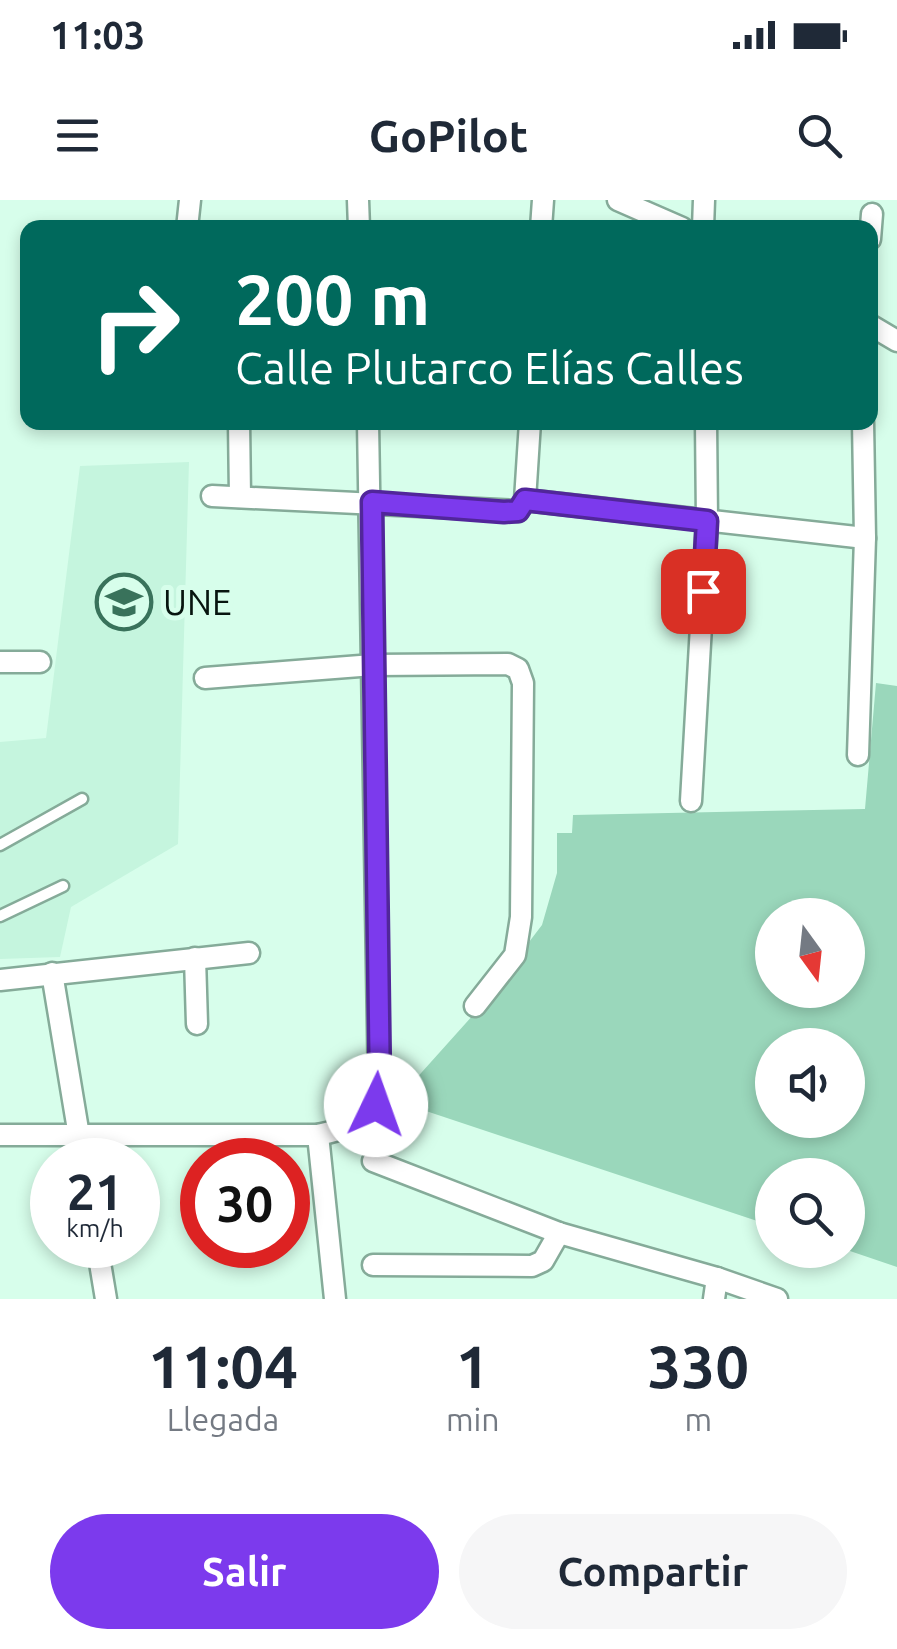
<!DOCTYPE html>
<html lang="es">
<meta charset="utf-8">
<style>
:root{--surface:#fff;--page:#f6f6f7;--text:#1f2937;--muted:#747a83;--accent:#7c3aed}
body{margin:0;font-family:Ubuntu,sans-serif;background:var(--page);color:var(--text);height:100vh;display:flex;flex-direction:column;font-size:38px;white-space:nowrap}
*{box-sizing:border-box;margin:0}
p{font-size:32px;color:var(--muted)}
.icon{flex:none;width:55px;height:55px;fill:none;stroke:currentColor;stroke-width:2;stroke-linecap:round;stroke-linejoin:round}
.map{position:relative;height:1099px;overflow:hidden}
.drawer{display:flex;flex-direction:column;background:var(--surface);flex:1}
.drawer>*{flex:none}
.top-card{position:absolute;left:20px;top:20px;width:858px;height:210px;border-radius:20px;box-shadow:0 5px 15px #0003;background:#00695c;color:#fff;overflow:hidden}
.needle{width:65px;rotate:165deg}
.controls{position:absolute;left:755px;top:698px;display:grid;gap:20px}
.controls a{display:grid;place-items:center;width:110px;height:110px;border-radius:50%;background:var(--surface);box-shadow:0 5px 15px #0003;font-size:50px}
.speed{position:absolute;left:30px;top:938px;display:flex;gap:20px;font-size:50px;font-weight:700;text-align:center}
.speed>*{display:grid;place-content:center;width:130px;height:130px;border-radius:50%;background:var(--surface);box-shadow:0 5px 15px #0003;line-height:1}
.speed small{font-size:25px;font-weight:400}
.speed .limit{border:15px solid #d22;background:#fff;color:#111}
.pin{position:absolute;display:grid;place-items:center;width:85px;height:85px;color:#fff;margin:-42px;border-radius:20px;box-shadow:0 5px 15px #0006}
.me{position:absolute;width:110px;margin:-55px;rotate:3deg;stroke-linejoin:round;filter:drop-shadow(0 0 8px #0008)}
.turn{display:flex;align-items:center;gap:35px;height:210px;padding:0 50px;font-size:45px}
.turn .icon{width:130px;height:130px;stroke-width:2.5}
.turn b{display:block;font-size:70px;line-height:85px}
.eta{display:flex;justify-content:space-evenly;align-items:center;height:170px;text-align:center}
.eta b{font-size:60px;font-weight:700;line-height:70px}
.action{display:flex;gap:20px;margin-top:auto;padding:20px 50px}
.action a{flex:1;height:115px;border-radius:60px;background:var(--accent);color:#fff;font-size:40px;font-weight:700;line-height:115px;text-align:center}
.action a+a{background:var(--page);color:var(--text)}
.status{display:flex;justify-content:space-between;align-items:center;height:70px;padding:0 50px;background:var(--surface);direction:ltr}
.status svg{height:28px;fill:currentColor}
header{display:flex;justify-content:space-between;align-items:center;height:130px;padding:0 50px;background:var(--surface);font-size:45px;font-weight:700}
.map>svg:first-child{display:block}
.built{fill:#c5f5de}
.green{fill:#9ad7bb;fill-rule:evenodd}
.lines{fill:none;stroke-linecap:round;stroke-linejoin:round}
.service-casing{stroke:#85ab99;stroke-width:15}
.minor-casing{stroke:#85ab99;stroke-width:25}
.service{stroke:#fff;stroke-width:10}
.minor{stroke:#fff;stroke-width:20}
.route-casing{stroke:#51269a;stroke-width:25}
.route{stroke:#7c3aed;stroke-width:18}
.labels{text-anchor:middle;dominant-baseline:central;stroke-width:10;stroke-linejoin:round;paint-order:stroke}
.poi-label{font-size:35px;fill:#07150f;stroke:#d7feeb;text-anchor:start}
</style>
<div class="status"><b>11:03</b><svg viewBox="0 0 49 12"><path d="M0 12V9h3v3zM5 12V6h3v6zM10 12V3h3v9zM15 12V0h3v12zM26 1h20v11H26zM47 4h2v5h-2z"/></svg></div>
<header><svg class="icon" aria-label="menu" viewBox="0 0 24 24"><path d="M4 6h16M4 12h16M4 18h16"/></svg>GoPilot<svg class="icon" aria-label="search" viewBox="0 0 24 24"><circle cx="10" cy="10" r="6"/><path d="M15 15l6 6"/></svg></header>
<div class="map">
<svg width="897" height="1099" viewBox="0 0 897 1099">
<rect width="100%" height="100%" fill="#d7feeb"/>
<polygon class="built" points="189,262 178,644 71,707 60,757 0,759 0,542 46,538 80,266"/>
<path class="green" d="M876 483 897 486V1067L847 1050 848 975H772V1026L396 901 474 814 542 725 557 673V633H572L573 615 865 609ZM772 715H848V790H772ZM772 845H848V920H772Z"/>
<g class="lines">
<g class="service-casing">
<g id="service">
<polyline points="0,645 82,599"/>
<polyline points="0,716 63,686"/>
</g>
</g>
<g class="minor-casing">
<g id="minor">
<polyline points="358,0 359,28"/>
<polyline points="618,0 682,28"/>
<polyline points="187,28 190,0"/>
<polyline points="541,28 543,0"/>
<polyline points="703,28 704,0"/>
<polyline points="870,39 872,14"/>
<polyline points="870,125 897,141"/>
<polyline points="239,222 240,297"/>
<polyline points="212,296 518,311 525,300 530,222"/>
<polyline points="525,300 865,338"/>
<polyline points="0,462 40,462"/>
<polyline points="205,478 373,465 508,464 518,469 523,483 521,717 515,755 475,806"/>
<polyline points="858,555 865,338 863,222"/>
<polyline points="691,601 707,321 706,222"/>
<polyline points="195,758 197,824"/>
<polyline points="52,773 83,960"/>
<polyline points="0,780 249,753"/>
<path d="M0 935H318C348 928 372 924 379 891L368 222"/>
<polyline points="318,935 335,1099"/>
<polyline points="373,961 559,1033 717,1078 777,1099"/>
<polyline points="97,1045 106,1099"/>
<polyline points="373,1065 532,1066 543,1061 559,1033"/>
<polyline points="714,1099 717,1078"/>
</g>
</g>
<use href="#service" class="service"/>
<use href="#minor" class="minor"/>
</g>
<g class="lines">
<g class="route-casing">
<polyline id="route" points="376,905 380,891 372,302 504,312 518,311 525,300 707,321 703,391"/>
</g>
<use href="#route" class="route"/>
</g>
<defs>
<g id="university-ring" transform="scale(2.875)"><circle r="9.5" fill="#d7feeb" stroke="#39725b" stroke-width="1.5"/><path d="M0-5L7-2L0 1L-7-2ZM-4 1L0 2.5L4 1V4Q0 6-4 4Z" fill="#39725b"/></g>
</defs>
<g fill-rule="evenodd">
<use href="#university-ring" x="124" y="402"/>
</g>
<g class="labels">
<g class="poi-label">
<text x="163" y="402">UNE</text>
</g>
</g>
</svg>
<div class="controls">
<a><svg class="needle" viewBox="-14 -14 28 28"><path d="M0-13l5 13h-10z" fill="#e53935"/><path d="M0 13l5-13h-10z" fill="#747a83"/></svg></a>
<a><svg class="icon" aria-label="sound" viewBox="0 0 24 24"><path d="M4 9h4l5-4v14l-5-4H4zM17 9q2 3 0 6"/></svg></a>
<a><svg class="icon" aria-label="search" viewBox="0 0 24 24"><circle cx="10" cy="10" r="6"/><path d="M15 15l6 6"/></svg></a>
</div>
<div class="speed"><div>21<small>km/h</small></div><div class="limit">30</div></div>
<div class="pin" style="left:703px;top:391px;background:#d93025"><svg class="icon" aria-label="arrive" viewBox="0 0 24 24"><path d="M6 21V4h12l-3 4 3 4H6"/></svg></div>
<svg class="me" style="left:376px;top:905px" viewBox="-20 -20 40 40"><circle r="19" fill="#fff"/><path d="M0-13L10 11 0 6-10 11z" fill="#7c3aed"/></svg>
<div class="top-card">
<div class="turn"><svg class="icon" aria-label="right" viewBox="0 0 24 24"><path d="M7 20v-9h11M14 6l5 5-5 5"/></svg><div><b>200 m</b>Calle Plutarco Elías Calles</div></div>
</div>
</div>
<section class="drawer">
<div class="eta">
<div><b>11:04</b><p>Llegada</p></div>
<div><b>1</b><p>min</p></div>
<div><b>330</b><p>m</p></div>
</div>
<div class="action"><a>Salir</a><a>Compartir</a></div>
</section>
